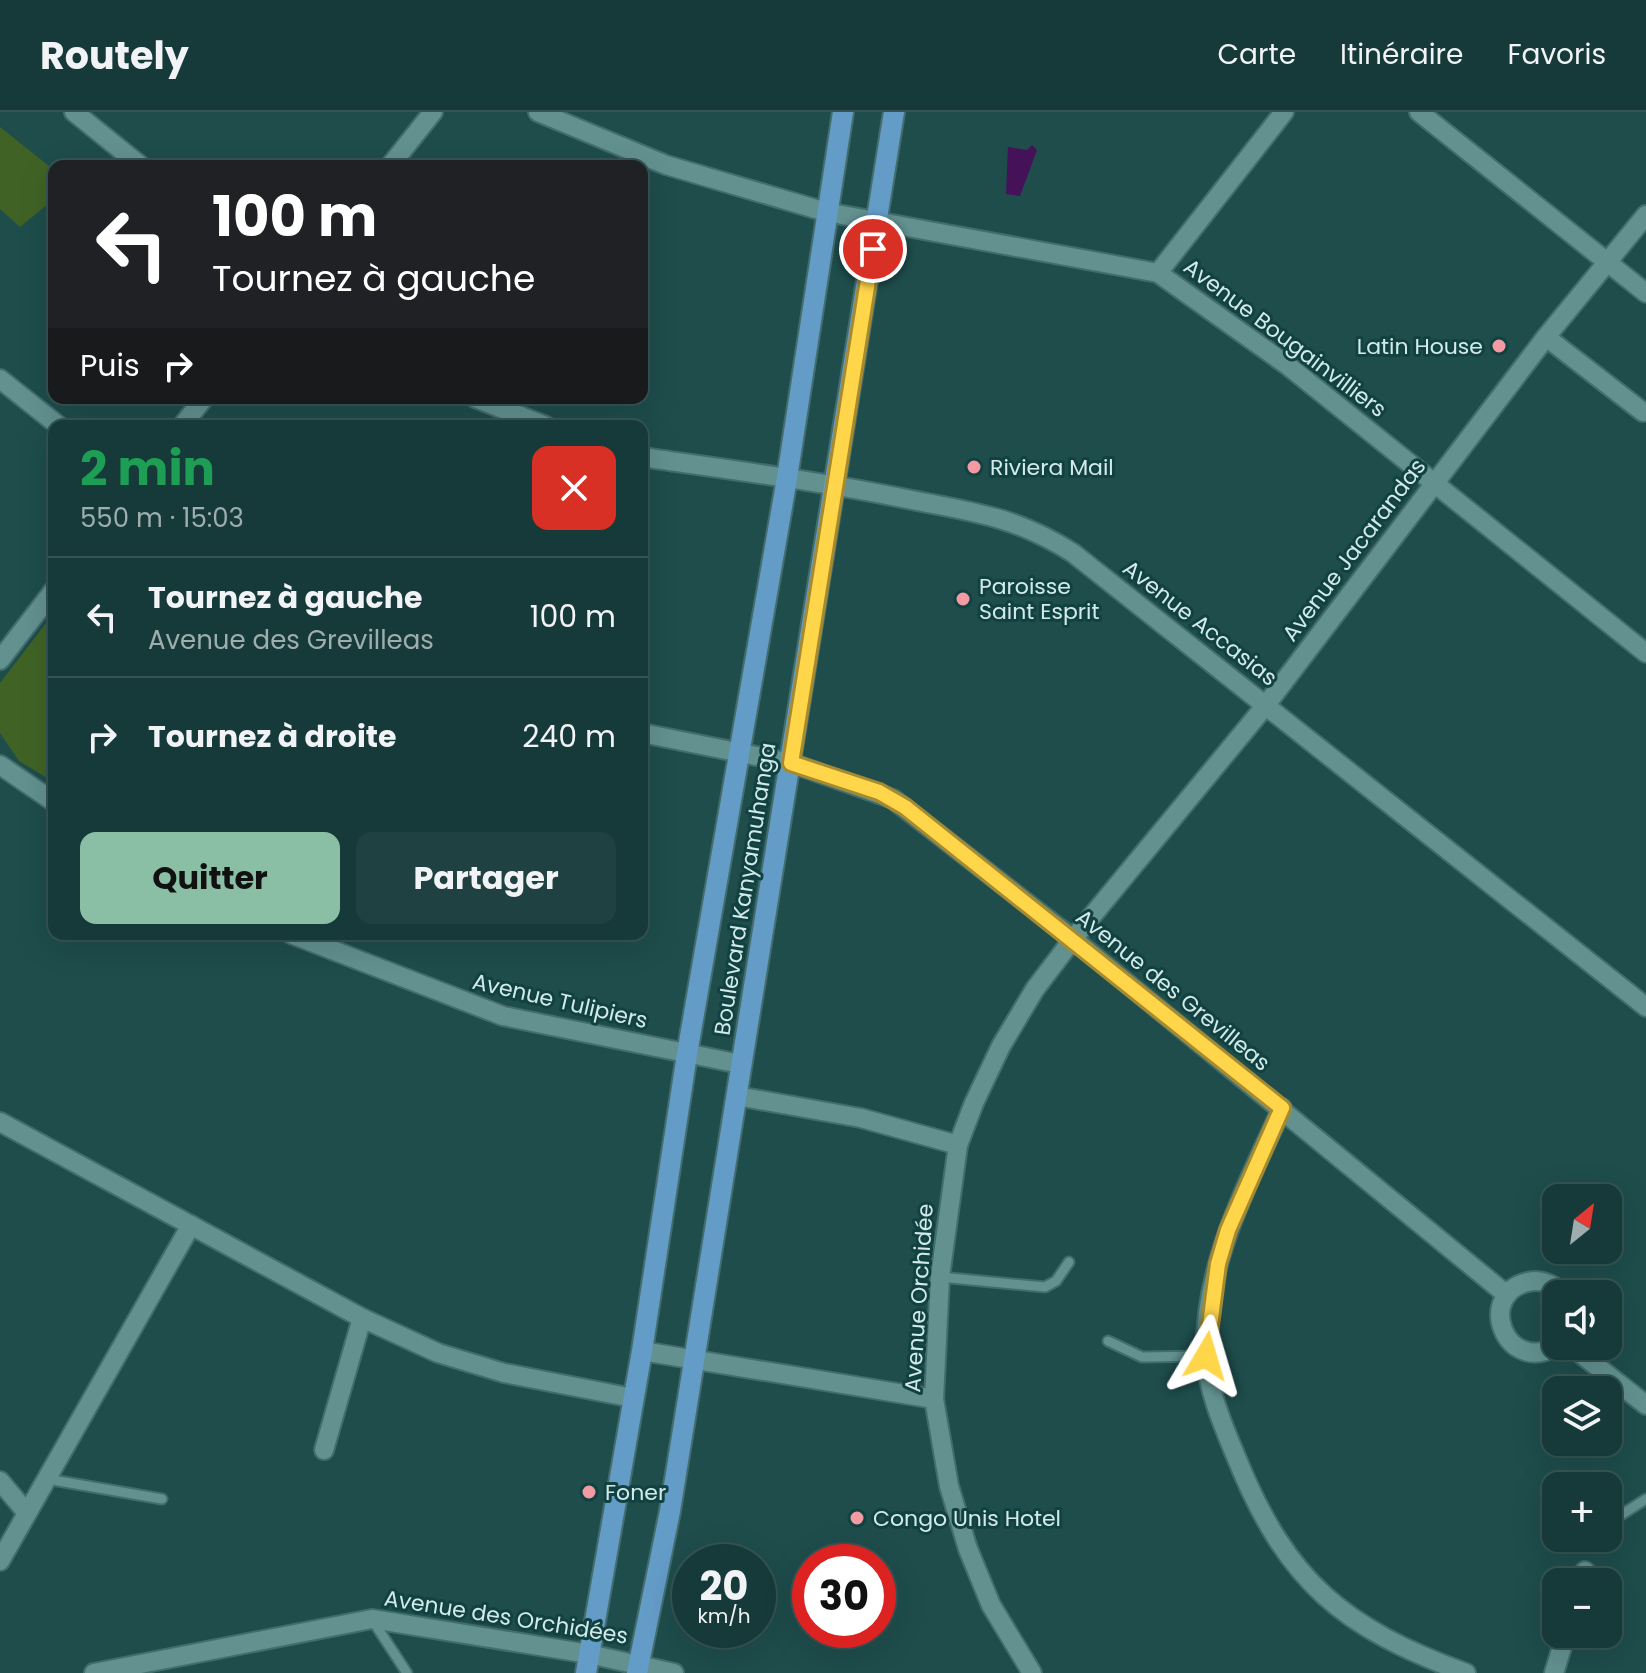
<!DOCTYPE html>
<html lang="fr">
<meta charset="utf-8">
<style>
:root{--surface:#163a39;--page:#1f4141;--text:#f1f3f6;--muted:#9eadae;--line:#355453;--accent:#8abfa5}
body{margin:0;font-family:Poppins,sans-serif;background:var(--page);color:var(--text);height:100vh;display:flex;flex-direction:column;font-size:30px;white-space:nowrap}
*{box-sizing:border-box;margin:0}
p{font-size:26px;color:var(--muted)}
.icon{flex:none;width:44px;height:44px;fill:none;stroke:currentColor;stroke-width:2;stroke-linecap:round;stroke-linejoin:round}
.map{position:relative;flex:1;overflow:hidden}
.drawer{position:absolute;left:48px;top:308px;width:600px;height:520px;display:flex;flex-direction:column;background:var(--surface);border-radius:16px;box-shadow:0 8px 32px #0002,0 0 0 2px var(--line)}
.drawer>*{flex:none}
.top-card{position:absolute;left:48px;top:48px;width:600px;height:244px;border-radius:16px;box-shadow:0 8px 32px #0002,0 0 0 2px var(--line);background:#202124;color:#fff;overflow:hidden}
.needle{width:52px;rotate:30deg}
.buttons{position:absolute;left:1542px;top:1072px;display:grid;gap:16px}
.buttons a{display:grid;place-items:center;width:80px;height:80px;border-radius:16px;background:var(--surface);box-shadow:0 8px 32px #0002,0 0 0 2px var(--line);font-size:40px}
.speed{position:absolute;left:672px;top:1432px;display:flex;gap:16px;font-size:40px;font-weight:700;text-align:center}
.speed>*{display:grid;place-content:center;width:104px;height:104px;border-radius:50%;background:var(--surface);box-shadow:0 8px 32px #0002,0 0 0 2px var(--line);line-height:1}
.speed small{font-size:20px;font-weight:400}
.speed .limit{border:12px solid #d22;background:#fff;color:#111}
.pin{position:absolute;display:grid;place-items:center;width:68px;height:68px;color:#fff;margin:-34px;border:4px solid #fff;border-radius:50%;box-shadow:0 2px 8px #0007}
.me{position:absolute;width:88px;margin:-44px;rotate:7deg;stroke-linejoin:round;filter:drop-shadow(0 0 6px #0008)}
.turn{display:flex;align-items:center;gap:28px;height:168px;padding:0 32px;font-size:36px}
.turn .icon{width:104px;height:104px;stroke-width:2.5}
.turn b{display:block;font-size:56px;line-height:68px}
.then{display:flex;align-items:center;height:76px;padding:0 32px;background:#0003;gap:16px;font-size:30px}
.round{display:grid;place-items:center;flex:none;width:84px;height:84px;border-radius:16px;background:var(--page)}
.overview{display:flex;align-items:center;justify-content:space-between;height:136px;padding:0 32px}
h1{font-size:48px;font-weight:700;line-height:60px;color:#1e9e55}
.action{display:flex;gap:16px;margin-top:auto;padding:16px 32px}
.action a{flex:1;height:92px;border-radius:16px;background:var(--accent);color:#111;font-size:32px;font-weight:700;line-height:92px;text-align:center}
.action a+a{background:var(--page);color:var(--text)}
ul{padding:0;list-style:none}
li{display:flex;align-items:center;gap:24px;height:120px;padding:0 32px;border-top:2px solid var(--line)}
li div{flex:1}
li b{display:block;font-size:30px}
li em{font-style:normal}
header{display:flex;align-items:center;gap:48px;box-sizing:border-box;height:112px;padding:0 40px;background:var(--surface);border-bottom:2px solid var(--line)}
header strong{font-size:38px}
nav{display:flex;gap:44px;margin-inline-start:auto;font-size:28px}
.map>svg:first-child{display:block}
.green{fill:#406325}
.water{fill:#45125a}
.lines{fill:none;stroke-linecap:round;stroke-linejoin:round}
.lane-casing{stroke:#436d6d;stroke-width:13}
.street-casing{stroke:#436d6d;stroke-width:22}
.primary-casing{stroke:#436d6d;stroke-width:24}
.lane{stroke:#629190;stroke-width:9}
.street{stroke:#629190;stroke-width:18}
.primary{stroke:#649cc8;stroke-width:20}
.route-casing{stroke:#a68a30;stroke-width:20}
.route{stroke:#ffd54a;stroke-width:14}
.poi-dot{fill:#f49aa3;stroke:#114241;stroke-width:3}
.labels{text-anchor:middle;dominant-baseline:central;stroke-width:6;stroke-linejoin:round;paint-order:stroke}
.street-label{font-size:22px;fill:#d2eae9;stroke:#114241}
.poi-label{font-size:22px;fill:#d2eae9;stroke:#114241;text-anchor:start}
</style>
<header>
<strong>Routely</strong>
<nav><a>Carte</a><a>Itinéraire</a><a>Favoris</a></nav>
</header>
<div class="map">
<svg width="1646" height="1561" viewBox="0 0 1646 1561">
<rect width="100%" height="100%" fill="#1e4d4c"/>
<g class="green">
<polygon points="0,15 54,58 54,87 20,115 0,97"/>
<polygon points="54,501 54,670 19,649 0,621 0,571"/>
</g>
<polygon class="water" points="1032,33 1037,38 1020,84 1006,82 1008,35 1027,38"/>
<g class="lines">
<g class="lane-casing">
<g id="lane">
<polyline points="940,1165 1045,1175 1056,1169 1069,1150"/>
<polyline points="1108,1229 1142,1245 1206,1244"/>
<polyline points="47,1367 162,1387"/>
<polyline points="1613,1408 1646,1387"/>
<polyline points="373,1509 407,1561"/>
</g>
</g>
<g class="street-casing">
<g id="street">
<polyline points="74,0 141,54"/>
<polyline points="538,0 666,53 826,100 1158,161 1287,253 1646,541"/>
<polyline points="1419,0 1646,181"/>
<polyline points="390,54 433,0"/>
<polyline points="1158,161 1284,0"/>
<polyline points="1546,225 1643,300"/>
<polyline points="0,267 59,314"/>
<polyline points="475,286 546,314"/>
<polyline points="182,314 204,286"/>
<path d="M642 345C731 358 819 369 907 387 972 400 1015 404 1073 441L1646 895"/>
<polyline points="0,548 54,478"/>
<polyline points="642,621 791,651 893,687 1073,827 1507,1183"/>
<polyline points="0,653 54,690"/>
<polyline points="291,822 503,904 740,952"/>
<polyline points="737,984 861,1006 958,1033"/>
<path d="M1282 996C1247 1074 1203 1155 1206 1243 1207 1277 1224 1316 1237 1347 1287 1470 1343 1516 1466 1561"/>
<polyline points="0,1010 362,1206 438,1241 504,1261 633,1286"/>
<path d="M1557 1234C1505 1264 1475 1182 1528 1170 1541 1167 1554 1172 1563 1182"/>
<polyline points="1571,1234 1646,1293"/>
<polyline points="642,1239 934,1287"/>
<polyline points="324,1338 362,1206"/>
<polyline points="0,1369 27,1401"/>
<polyline points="0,1449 191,1113"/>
<polyline points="1582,1470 1585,1459"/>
<polyline points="94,1561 372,1507 589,1542 674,1561"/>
<polyline points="1032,1561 991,1493 968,1437 949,1374 934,1287 940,1165 958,1033 974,991 1001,934 1035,877 1073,827 1266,593 1546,225 1646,103"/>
<polyline points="1554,1561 1566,1522"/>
</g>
</g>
<g class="primary-casing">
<g id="primary">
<polyline points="586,1561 642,1239 687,942 787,366 843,0"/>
<polyline points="637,1561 670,1399 894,0"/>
</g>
</g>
<use href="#lane" class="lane"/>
<use href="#street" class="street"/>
<use href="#primary" class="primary"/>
</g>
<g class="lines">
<g class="route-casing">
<polyline id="route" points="873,137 791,651 879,680 905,695 1282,996 1228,1118 1218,1152 1206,1244"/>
</g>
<use href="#route" class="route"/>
</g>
<g class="poi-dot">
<circle cx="1499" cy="234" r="8"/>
<circle cx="974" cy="355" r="8"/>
<circle cx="963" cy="487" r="8"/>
<circle cx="589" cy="1380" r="8"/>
<circle cx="857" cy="1406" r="8"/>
</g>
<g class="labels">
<g class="street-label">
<text transform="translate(1285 226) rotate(37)">Avenue Bougainvilliers</text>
<text transform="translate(1354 438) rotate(-53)">Avenue Jacarandas</text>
<text transform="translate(1200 511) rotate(38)">Avenue Accasias</text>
<text transform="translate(745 777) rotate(-81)">Boulevard Kanyamuhanga</text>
<text transform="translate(1173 878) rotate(39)">Avenue des Grevilleas</text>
<text transform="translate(560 889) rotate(13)">Avenue Tulipiers</text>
<text transform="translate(919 1186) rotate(-86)">Avenue Orchidée</text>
<text transform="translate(506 1505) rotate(9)">Avenue des Orchidées</text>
</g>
<g class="poi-label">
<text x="1483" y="234" text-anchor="end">Latin House</text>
<text x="990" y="355">Riviera Mail</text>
<text x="979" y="474">Paroisse<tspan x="979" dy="25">Saint Esprit</tspan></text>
<text x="605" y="1380">Foner</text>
<text x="873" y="1406">Congo Unis Hotel</text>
</g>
</g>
</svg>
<div class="buttons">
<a><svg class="needle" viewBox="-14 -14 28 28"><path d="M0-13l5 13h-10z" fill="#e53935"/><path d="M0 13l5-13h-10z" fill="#9eadae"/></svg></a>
<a><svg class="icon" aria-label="sound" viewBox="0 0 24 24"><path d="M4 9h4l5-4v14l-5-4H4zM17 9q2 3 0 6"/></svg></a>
<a><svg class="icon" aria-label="layers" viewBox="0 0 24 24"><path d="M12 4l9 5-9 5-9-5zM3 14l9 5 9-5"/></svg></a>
<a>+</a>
<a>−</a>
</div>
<div class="speed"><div>20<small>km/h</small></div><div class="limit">30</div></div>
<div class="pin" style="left:873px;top:137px;background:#d93025"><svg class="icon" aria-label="arrive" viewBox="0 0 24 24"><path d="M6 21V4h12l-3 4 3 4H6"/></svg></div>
<svg class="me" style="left:1206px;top:1244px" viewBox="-20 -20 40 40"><path d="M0-17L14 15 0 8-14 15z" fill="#ffd54a" stroke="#fff" stroke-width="4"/></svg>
<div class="top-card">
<div class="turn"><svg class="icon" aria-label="left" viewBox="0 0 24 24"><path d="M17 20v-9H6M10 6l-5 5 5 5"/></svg><div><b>100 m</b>Tournez à gauche</div></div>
<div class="then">Puis<svg class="icon" aria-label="right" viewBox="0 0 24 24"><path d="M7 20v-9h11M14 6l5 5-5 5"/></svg></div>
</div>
<section class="drawer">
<div class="overview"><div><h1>2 min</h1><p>550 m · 15:03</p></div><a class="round" style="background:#d93025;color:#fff"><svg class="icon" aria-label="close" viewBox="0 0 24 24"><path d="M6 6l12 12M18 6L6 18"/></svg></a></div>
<ul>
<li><svg class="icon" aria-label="left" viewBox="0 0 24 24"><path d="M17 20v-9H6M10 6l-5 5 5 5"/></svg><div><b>Tournez à gauche</b><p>Avenue des Grevilleas</p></div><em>100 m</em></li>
<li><svg class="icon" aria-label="right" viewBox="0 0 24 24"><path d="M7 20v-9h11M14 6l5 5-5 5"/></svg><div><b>Tournez à droite</b></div><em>240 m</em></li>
</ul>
<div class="action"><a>Quitter</a><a>Partager</a></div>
</section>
</div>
